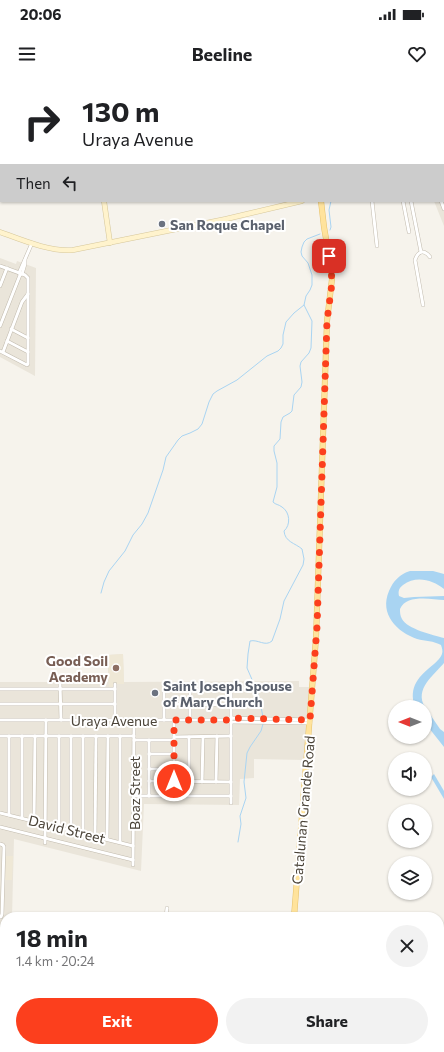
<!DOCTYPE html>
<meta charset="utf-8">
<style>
:root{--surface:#fff;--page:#f2f2f2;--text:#202124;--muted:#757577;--accent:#fc3f1d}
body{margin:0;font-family:Commissioner,sans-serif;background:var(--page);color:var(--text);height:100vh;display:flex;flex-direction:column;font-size:15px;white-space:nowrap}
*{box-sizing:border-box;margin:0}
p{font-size:13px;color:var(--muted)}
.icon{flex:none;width:22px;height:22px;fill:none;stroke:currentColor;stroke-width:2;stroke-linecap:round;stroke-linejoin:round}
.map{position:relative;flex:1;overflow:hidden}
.side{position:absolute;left:0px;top:832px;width:444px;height:140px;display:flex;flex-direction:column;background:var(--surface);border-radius:16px 16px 0 0;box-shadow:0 1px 3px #0004}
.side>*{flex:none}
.banner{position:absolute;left:0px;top:0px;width:444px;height:122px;box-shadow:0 1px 3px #0004;background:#fff;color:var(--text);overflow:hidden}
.needle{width:26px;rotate:270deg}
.tools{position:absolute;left:388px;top:620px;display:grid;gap:8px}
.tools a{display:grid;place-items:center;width:44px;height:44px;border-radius:50%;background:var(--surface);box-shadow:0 1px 3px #0004;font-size:20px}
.pin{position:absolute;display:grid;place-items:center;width:34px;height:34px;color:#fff;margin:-17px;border-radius:8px;box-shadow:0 2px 6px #0006}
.me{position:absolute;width:44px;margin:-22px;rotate:0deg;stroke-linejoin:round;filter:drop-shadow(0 0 3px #0008)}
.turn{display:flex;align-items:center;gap:14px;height:84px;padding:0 16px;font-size:18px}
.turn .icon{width:52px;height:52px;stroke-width:2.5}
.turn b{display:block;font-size:28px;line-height:34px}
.then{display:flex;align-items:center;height:38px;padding:0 16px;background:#0003;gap:8px;font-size:15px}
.round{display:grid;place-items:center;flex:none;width:42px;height:42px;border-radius:21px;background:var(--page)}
.summary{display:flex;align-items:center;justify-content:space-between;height:68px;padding:0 16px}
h1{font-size:24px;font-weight:700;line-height:30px}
.cta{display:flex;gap:8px;margin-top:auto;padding:8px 16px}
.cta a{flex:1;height:46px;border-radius:24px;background:var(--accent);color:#fff;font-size:16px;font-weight:700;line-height:46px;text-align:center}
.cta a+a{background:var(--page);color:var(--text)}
.status{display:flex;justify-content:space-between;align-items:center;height:28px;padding:0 20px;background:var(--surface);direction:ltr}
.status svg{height:11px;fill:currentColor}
header{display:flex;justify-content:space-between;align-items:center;height:52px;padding:0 16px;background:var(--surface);font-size:18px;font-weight:700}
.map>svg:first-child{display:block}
.residential{fill:#eae5da}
.education{fill:#efe8d6}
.water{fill:#a9d4f2}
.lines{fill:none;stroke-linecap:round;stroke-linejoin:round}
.stream{stroke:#a9d4f2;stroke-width:1}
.street-casing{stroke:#c2bbae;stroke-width:4}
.secondary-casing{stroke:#d6c79b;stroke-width:5.5}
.primary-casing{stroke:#e6c16a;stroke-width:6}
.street{stroke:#fff;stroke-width:3}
.secondary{stroke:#fff3cd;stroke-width:4.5}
.primary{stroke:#ffe39c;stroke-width:5}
.route{stroke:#fc3f1d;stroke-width:7;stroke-dasharray:0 12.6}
.worship-dot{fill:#6b7280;stroke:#fff;stroke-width:1.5}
.education-dot{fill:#8d6e63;stroke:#fff;stroke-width:1.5}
.labels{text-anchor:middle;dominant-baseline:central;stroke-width:4;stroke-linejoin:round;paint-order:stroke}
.worship-label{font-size:14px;font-weight:bold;fill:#5b616d;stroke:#fff;text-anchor:start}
.education-label{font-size:14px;font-weight:bold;fill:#785e54;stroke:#fff;text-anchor:end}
.street-label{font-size:14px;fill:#4b4439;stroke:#fff}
</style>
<div class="status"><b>20:06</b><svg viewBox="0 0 49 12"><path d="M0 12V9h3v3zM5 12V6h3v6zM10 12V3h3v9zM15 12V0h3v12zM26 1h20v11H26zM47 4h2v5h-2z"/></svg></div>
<header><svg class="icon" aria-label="menu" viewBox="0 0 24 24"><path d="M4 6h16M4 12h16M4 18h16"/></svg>Beeline<svg class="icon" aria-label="heart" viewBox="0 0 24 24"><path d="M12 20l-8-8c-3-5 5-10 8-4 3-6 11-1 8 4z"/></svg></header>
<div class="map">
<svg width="444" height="972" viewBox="0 0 444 972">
<rect width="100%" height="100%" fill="#f6f3ec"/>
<g class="residential">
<rect x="244" y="0" width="91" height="1"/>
<polygon points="443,96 444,96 444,146 434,121 443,121"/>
<polygon points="0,178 16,184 17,181 36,188 35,296 0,277"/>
<polygon points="123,574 124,602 299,601 299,607 310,607 304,680 254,679 254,698 240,699 239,725 144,724 141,791 14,759 12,837 5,837 5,850 0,849 0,602 108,602 108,575"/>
</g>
<g class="education">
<polygon points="123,574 124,604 114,604 114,608 109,608 108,575"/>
<polygon points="6,776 13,776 12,800 5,800"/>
</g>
<g class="water">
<path d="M410 491H433L444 494V509C433 500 416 495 403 505 399 508 398 511 399 516L404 518 414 517 444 516V520C431 519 406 514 400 529 400 532 400 536 402 539 407 549 433 555 444 558V583C434 595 414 609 425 627H415C408 607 419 596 434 584 437 581 440 579 442 574 443 571 442 568 441 565 434 561 425 561 417 559 397 552 379 534 389 511 393 501 400 494 410 491Z"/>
<polygon points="425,627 440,649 444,652 444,667 425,643"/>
<polygon points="434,694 444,711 444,719 431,697"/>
<polygon points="444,906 444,923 439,933 439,920"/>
<polygon points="444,958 444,972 420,972 421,967 426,967 426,971 433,967 439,967 439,962"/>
</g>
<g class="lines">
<g class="stream">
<polyline points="421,1 422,0"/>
<polyline points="330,150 331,147 329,130 331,121"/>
<polyline points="101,513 104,502 109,491 125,471 133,455 142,444 148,433 163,390 166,377 178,360 182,356 190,353 198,349 202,344 209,322 213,314 217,311 237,300 267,276 278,271 281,268 283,264 283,255 286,242 294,233 304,225"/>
<path d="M263 637 261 627 257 611 247 588 248 574 250 561C258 559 265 567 272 561L280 539 284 521 303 485 304 479 302 469C295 463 285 462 284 451 291 445 290 432 282 427 278 424 276 425 273 422L277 407V383L274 371V366L280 359 281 342 283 337 290 333 292 331 294 315 301 307 302 302 300 286 301 282 309 273 311 268 312 241 304 225 306 216 310 210 312 205V195L308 183 302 176 301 172 302 167 304 162 307 159 320 154"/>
<polyline points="238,762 241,744 240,736 246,718 244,702 247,673 250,667 261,651 263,644"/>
<polyline points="202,972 205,967"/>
</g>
<g class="street-casing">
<g id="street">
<polyline points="251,0 251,1"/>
<polyline points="282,1 282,0"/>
<polyline points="298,1 298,0"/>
<polyline points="313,1 313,0"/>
<polyline points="327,1 327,0"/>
<polyline points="443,103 444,103"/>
<polyline points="372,121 377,166"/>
<polyline points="403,121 409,152"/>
<polyline points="411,121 421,172"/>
<polyline points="441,121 444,129"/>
<polyline points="0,186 25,195 28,198 28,284 27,285 0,271"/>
<polyline points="19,193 32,163"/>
<polyline points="0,206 7,188"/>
<path d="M423 225 415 180C418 171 424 169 430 177"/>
<polyline points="0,246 20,195 22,194 25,184 25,180"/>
<polyline points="11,249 28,258"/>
<polyline points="7,261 28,272"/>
<polyline points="3,272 22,222 28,214"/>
<polyline points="60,603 61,640"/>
<polyline points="164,603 164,640"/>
<polyline points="115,604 115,640"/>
<polyline points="0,609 115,609"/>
<polyline points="164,610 231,610"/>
<polyline points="0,624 115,624"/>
<polyline points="164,624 231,625"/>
<polyline points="230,639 231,638 310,640"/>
<polyline points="0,640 228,640 231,642 310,643"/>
<polyline points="174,640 174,701"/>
<polyline points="190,640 190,610"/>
<polyline points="0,656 134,656"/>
<polyline points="22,656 22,738"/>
<polyline points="174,657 231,656"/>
<polyline points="134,660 174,660"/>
<polyline points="149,674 174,674"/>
<polyline points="149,689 174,689"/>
<polyline points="149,701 231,702"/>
<polyline points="189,702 189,657"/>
<polyline points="202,702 203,657"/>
<polyline points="216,702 217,656"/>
<polyline points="134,716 231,716"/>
<polyline points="149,716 149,660"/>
<polyline points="231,723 231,604"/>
<polyline points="0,733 133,766"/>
<polyline points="9,735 9,656"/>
<polyline points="34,741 35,656"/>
<polyline points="0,747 133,780"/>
<polyline points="59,747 59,656"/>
<polyline points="71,750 71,656"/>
<polyline points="83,753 83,656"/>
<polyline points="95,756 96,656"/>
<polyline points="107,759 108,656"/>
<polyline points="120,762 120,656"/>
<polyline points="45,763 46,640"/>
<polyline points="0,764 3,765 4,767 2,834 1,837 0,837"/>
<polyline points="133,785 134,640"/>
<polyline points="166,837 167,828"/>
<polyline points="0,879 5,881"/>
<polyline points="0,901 5,902"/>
<polyline points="122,972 122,967"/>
<polyline points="133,972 134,967"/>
<polyline points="150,972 150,967"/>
<polyline points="173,972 173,967"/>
</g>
</g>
<g class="secondary-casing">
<g id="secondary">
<polyline points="93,1 93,0"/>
<polyline points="104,121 110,163"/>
<path d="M0 152C22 160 50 172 73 170L226 139 302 121"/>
</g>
</g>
<g class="primary-casing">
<g id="primary">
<polyline points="443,92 444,92"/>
<polyline points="294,837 316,558 327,241 332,199 330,182 324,147 321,121"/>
<polyline points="283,972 283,967"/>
</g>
</g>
<use href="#street" class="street"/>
<use href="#secondary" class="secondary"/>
<use href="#primary" class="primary"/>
</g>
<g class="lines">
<polyline class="route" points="174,701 174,640 228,640 231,638 310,640 317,547 327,241 332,203 331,188 329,176"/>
</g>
<g class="worship-dot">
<circle cx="162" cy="144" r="4"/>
<circle cx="155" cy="613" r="4"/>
</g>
<circle class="education-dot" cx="116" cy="588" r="4"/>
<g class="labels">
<g class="worship-label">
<text x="170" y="144">San Roque Chapel</text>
<text x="163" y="605">Saint Joseph Spouse<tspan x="163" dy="16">of Mary Church</tspan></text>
</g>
<g class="education-label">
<text x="108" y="580">Good Soil<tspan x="108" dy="16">Academy</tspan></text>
</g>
<g class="street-label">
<text x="114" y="640">Uraya Avenue</text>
<text transform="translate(134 713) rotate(-90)">Boaz Street</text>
<text transform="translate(303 730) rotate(-85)">Catalunan Grande Road</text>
<text transform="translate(67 749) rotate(14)">David Street</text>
</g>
</g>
</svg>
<div class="tools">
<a><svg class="needle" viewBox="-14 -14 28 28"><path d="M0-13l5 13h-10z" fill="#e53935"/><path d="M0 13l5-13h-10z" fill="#757577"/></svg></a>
<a><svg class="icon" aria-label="sound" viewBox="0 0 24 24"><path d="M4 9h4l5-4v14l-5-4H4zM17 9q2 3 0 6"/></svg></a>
<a><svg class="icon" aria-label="search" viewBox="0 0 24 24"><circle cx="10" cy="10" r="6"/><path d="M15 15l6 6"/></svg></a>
<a><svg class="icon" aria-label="layers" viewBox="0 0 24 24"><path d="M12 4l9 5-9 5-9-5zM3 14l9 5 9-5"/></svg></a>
</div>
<div class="pin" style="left:329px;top:176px;background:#d93025"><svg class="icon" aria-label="arrive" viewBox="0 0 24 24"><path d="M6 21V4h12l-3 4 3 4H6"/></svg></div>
<svg class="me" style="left:174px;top:701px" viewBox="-20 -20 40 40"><circle r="17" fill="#fc3f1d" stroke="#fff" stroke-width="3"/><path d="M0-11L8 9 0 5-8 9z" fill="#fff"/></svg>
<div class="banner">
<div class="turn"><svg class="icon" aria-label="right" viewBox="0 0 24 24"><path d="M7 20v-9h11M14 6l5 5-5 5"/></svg><div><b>130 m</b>Uraya Avenue</div></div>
<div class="then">Then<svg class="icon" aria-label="left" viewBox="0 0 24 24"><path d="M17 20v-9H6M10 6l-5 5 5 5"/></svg></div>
</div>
<section class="side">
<div class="summary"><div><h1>18 min</h1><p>1.4 km · 20:24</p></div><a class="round"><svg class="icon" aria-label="close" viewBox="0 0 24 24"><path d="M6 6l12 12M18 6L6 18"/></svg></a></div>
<div class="cta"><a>Exit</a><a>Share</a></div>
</section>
</div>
